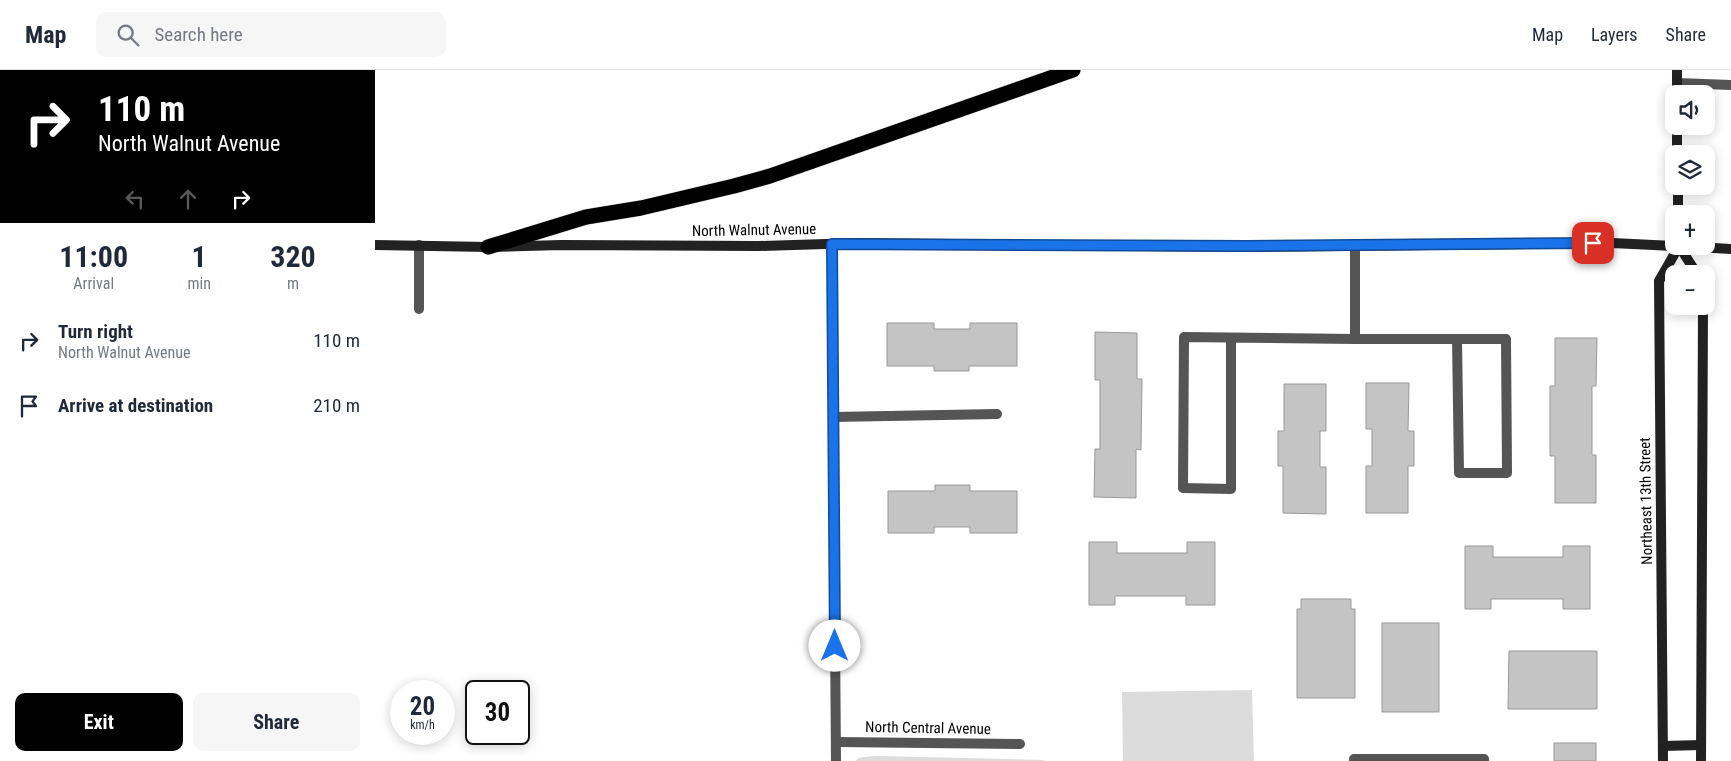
<!DOCTYPE html>
<meta charset="utf-8">
<style>
:root{--surface:#fff;--page:#f6f6f7;--text:#1f2937;--muted:#747a83;--line:#e0e1e3;--accent:#000}
body{margin:0;font-family:"Roboto Condensed",sans-serif;background:var(--page);color:var(--text);height:100vh;display:flex;flex-direction:column;font-size:19px;white-space:nowrap}
*{box-sizing:border-box;margin:0}
p{font-size:16px;color:var(--muted)}
.icon{flex:none;width:28px;height:28px;fill:none;stroke:currentColor;stroke-width:2;stroke-linecap:round;stroke-linejoin:round}
.map{position:relative;flex:1;overflow:hidden}
.details{display:flex;flex-direction:column;background:var(--surface);width:375px}
.details>*{flex:none}
.banner{background:#000;color:#fff;overflow:hidden}
.controls{position:absolute;left:1290px;top:15px;display:grid;gap:10px}
.controls a{display:grid;place-items:center;width:50px;height:50px;border-radius:10px;background:var(--surface);box-shadow:0 2px 12px #0003;font-size:25px}
.speed{position:absolute;left:15px;top:610px;display:flex;gap:10px;font-size:25px;font-weight:700;text-align:center}
.speed>*{display:grid;place-content:center;width:65px;height:65px;border-radius:50%;background:var(--surface);box-shadow:0 2px 12px #0003;line-height:1}
.speed small{font-size:12px;font-weight:400}
.speed .limit{border:2px solid #111;border-radius:8px;background:#fff;color:#111}
.pin{position:absolute;display:grid;place-items:center;width:42px;height:42px;color:#fff;margin:-21px;border-radius:10px;box-shadow:0 2px 8px #0006}
.me{position:absolute;width:55px;margin:-28px;rotate:0deg;stroke-linejoin:round;filter:drop-shadow(0 0 4px #0008)}
.turn{display:flex;align-items:center;gap:18px;height:105px;padding:0 15px;font-size:22px}
.turn .icon{width:65px;height:65px;stroke-width:2.5}
.turn b{display:block;font-size:35px;line-height:42px}
.lanes{display:flex;align-items:center;height:48px;padding:0 15px;background:#0003;justify-content:center;gap:25px;direction:ltr}
.lanes .off{opacity:.35}
.eta{display:flex;justify-content:space-evenly;align-items:center;height:85px;text-align:center}
.eta b{font-size:30px;font-weight:700;line-height:35px}
.cta{display:flex;gap:10px;margin-top:auto;padding:10px 15px}
.cta a{flex:1;height:58px;border-radius:10px;background:var(--accent);color:#fff;font-size:20px;font-weight:700;line-height:58px;text-align:center}
.cta a+a{background:var(--page);color:var(--text)}
ul{padding:0;list-style:none}
li{display:flex;align-items:center;gap:15px;height:65px;padding:0 15px}
li div{flex:1}
li b{display:block;font-size:19px}
li em{font-style:normal}
header{display:flex;align-items:center;gap:30px;box-sizing:border-box;height:70px;padding:0 25px;background:var(--surface);border-bottom:1px solid var(--line)}
header strong{font-size:24px}
nav{display:flex;gap:28px;margin-inline-start:auto;font-size:18px}
.search{width:350px;height:45px;background:var(--page);display:flex;align-items:center;gap:12px;box-sizing:border-box;padding:0 18px;border-radius:10px;color:var(--muted);font-size:19px}
main{display:flex;flex:1;min-height:0}
.map>svg:first-child{display:block}
.green{fill:#dcdcdc}
.building{fill:#c4c4c4;stroke:#999}
.lines{fill:none;stroke-linecap:round;stroke-linejoin:round}
.highway-casing{stroke:#dbdbdb;stroke-width:16}
.lane{stroke:#555;stroke-width:10}
.street{stroke:#555;stroke-width:10}
.secondary{stroke:#222;stroke-width:10}
.highway{stroke:#000;stroke-width:15}
.route-casing{stroke:#114b97;stroke-width:12}
.route{stroke:#1a73e8;stroke-width:9}
.labels{text-anchor:middle;dominant-baseline:central;stroke-width:5;stroke-linejoin:round;paint-order:stroke}
.street-label{font-size:15px;fill:#000;stroke:#fff}
</style>
<header>
<strong>Map</strong>
<div class="search"><svg class="icon" aria-label="search" viewBox="0 0 24 24"><circle cx="10" cy="10" r="6"/><path d="M15 15l6 6"/></svg>Search here</div>
<nav><a>Map</a><a>Layers</a><a>Share</a></nav>
</header>
<main>
<section class="details">
<div class="banner">
<div class="turn"><svg class="icon" aria-label="right" viewBox="0 0 24 24"><path d="M7 20v-9h11M14 6l5 5-5 5"/></svg><div><b>110 m</b>North Walnut Avenue</div></div>
<div class="lanes"><svg class="icon off" aria-label="left" viewBox="0 0 24 24"><path d="M17 20v-9H6M10 6l-5 5 5 5"/></svg><svg class="icon off" aria-label="ahead" viewBox="0 0 24 24"><path d="M12 20V5M6 11l6-6 6 6"/></svg><svg class="icon" aria-label="right" viewBox="0 0 24 24"><path d="M7 20v-9h11M14 6l5 5-5 5"/></svg></div>
</div>
<div class="eta">
<div><b>11:00</b><p>Arrival</p></div>
<div><b>1</b><p>min</p></div>
<div><b>320</b><p>m</p></div>
</div>
<ul>
<li><svg class="icon" aria-label="right" viewBox="0 0 24 24"><path d="M7 20v-9h11M14 6l5 5-5 5"/></svg><div><b>Turn right</b><p>North Walnut Avenue</p></div><em>110 m</em></li>
<li><svg class="icon" aria-label="arrive" viewBox="0 0 24 24"><path d="M6 21V4h12l-3 4 3 4H6"/></svg><div><b>Arrive at destination</b></div><em>210 m</em></li>
</ul>
<div class="cta"><a>Exit</a><a>Share</a></div>
</section>
<div class="map">
<svg width="1356" height="691" viewBox="0 0 1356 691">
<rect width="100%" height="100%" fill="#fff"/>
<g class="green">
<polygon points="877,620 879,691 748,691 747,622"/>
<path d="M504 686 669 690V691H480C486 685 496 687 504 686Z"/>
</g>
<g class="building">
<polygon points="512,253 559,253 559,259 595,259 595,253 642,253 642,296 594,296 594,301 559,301 559,296 512,296"/>
<polygon points="720,262 762,263 762,309 767,309 766,380 761,379 761,428 719,427 720,379 725,379 725,310 720,310"/>
<polygon points="1180,268 1222,268 1221,316 1217,316 1217,385 1221,385 1221,433 1180,433 1180,386 1175,386 1175,316 1180,316"/>
<polygon points="991,313 1034,313 1033,361 1039,361 1039,396 1033,396 1033,443 991,443 991,396 997,396 997,359 991,359"/>
<polygon points="909,314 951,314 951,361 945,361 945,397 951,397 951,444 908,443 908,396 903,396 903,361 909,361"/>
<polygon points="560,415 595,415 595,421 642,421 642,463 595,463 595,457 559,457 559,463 513,463 513,421 560,421"/>
<polygon points="714,472 742,472 742,483 812,483 812,472 840,472 840,535 811,535 811,526 740,526 740,535 714,535"/>
<polygon points="1090,476 1118,476 1118,487 1188,487 1188,476 1215,476 1215,539 1188,539 1188,529 1116,529 1116,539 1090,539"/>
<polygon points="926,529 976,529 976,539 980,539 980,628 922,628 922,539 926,539"/>
<rect x="1007" y="553" width="57" height="89"/>
<polygon points="1134,581 1222,581 1222,639 1133,639"/>
<rect x="1179" y="673" width="42" height="18"/>
</g>
<g class="lines">
<g class="highway-casing">
<polyline id="highway" points="113,177 211,147 266,138 359,116 395,106 698,0"/>
</g>
<g class="lane">
<polyline points="1302,13 1356,15"/>
<polyline points="980,176 980,269 1131,269 1132,403 1084,403 1082,269"/>
<polyline points="856,268 856,419 808,418 809,267 980,269"/>
<polyline points="458,347 622,344"/>
<polyline points="979,691 979,689 1109,689 1109,691"/>
</g>
<g class="street">
<polyline points="457,174 461,691"/>
<polyline points="44,239 44,175"/>
<polyline points="461,672 645,674"/>
</g>
<g class="secondary">
<polyline points="1302,24 1302,0"/>
<polyline points="1302,56 1302,84"/>
<polyline points="1303,116 1303,144"/>
<polyline points="0,175 113,177 186,175 384,176 482,173 872,177 1237,173 1299,176"/>
<polyline points="1304,176 1322,204"/>
<polyline points="1305,176 1356,179"/>
<polyline points="1288,676 1326,675"/>
<polyline points="1288,691 1284,211 1304,176"/>
<polyline points="1326,691 1328,236"/>
</g>
<use href="#highway" class="highway"/>
</g>
<g class="lines">
<g class="route-casing">
<polyline id="route" points="460,576 457,174 872,176 1218,173"/>
</g>
<use href="#route" class="route"/>
</g>
<g class="labels">
<g class="street-label">
<text transform="translate(379 160) rotate(-1)">North Walnut Avenue</text>
<text transform="translate(1271 431) rotate(-91)">Northeast 13th Street</text>
<text transform="translate(553 658) rotate(1)">North Central Avenue</text>
</g>
</g>
</svg>
<div class="controls">
<a><svg class="icon" aria-label="sound" viewBox="0 0 24 24"><path d="M4 9h4l5-4v14l-5-4H4zM17 9q2 3 0 6"/></svg></a>
<a><svg class="icon" aria-label="layers" viewBox="0 0 24 24"><path d="M12 4l9 5-9 5-9-5zM3 14l9 5 9-5"/></svg></a>
<a>+</a>
<a>−</a>
</div>
<div class="speed"><div>20<small>km/h</small></div><div class="limit">30</div></div>
<div class="pin" style="left:1218px;top:173px;background:#d93025"><svg class="icon" aria-label="arrive" viewBox="0 0 24 24"><path d="M6 21V4h12l-3 4 3 4H6"/></svg></div>
<svg class="me" style="left:460px;top:576px" viewBox="-20 -20 40 40"><circle r="19" fill="#fff"/><path d="M0-13L10 11 0 6-10 11z" fill="#1a73e8"/></svg>
</div>
</main>
